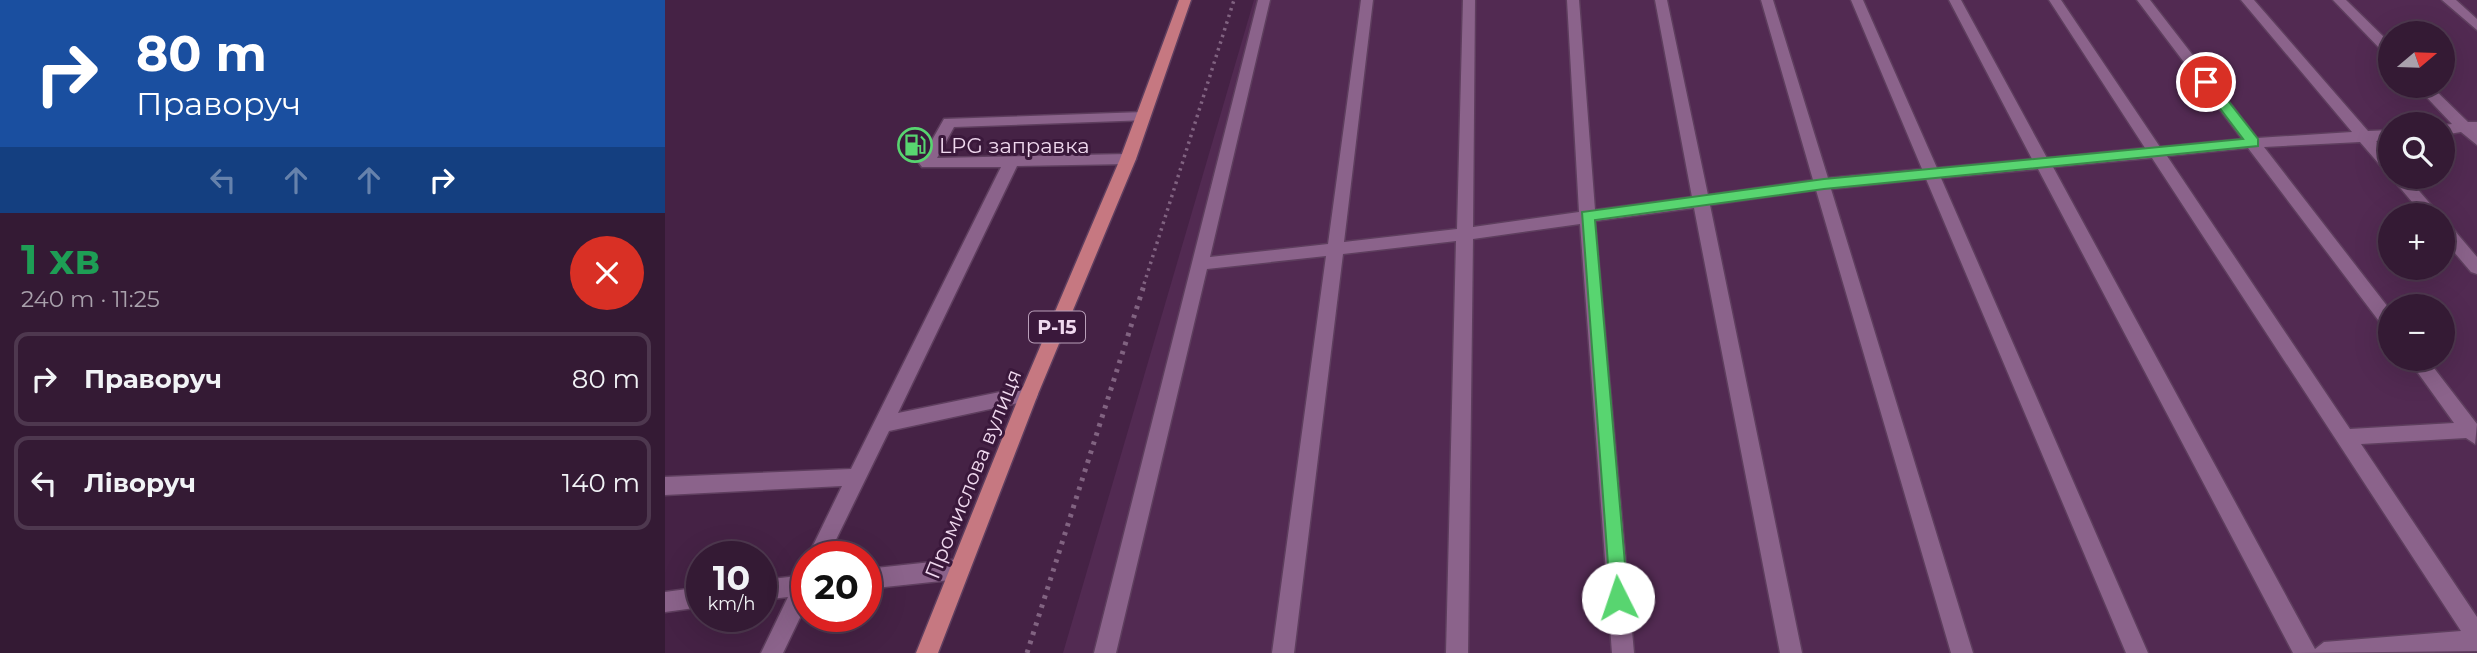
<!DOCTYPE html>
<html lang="uk">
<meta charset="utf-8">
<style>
:root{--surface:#341a34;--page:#3f2740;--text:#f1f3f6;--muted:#a9a1ac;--line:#4e384f}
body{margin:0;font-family:Montserrat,sans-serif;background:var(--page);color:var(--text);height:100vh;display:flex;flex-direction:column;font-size:26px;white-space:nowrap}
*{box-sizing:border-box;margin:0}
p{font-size:23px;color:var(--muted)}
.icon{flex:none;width:38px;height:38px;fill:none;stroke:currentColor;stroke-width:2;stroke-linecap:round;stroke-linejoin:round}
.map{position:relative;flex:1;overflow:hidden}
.details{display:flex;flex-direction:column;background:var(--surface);width:665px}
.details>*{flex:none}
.hud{background:#1a4fa0;color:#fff;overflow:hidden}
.needle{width:46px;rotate:71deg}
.controls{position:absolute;left:1713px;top:21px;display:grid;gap:14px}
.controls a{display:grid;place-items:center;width:77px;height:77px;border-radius:50%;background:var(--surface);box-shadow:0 7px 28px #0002,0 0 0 2px var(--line);font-size:35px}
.speed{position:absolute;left:21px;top:541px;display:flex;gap:14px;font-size:35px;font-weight:700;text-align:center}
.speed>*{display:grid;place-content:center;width:91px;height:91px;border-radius:50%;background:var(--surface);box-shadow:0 7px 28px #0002,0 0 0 2px var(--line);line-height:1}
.speed small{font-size:18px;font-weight:400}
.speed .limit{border:10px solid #d22;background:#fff;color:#111}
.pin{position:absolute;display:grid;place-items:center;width:60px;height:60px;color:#fff;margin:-30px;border:4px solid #fff;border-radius:50%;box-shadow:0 2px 7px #0007}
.me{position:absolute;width:77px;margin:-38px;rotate:356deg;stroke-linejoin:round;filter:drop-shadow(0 0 5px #0008)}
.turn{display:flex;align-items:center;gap:24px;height:147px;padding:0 21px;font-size:32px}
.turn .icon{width:91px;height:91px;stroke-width:2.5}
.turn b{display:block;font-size:49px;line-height:60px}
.lanes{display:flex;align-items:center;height:66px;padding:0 21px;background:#0003;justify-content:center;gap:35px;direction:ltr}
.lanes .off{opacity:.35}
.round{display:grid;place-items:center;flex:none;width:74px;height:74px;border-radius:37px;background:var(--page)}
.head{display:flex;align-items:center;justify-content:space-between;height:119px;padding:0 21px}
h1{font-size:42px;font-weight:700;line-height:52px;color:#1e9e55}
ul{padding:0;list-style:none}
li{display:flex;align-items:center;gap:21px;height:94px;margin:0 14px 10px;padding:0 7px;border:4px solid var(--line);border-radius:14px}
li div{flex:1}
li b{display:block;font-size:26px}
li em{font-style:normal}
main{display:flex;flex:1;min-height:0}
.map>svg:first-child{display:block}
.built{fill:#522a52;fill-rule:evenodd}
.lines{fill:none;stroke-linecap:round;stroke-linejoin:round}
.lane-casing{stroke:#5e3e5e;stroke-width:3}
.primary-casing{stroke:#5e3e5e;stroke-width:3}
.path-far1{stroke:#816381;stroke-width:3.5;stroke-dasharray:2.5 4.5;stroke-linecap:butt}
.path{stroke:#816381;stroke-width:5;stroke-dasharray:3.5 6;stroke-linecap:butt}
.lane{fill:#8b638b;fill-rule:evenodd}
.primary{fill:#c67881;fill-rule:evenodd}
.route{fill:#58d570;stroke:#398a49;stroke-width:2}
.labels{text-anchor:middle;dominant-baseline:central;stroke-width:6;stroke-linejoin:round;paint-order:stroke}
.shield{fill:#3a183b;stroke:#b99fb9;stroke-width:2}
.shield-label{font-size:19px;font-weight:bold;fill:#f0d9ef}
.poi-label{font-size:21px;fill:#f0d9ef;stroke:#3a183b;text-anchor:start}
.street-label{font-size:21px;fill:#f0d9ef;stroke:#3a183b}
</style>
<main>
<section class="details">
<div class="hud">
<div class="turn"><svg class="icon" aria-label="right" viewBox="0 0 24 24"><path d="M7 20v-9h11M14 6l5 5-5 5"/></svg><div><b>80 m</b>Праворуч</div></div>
<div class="lanes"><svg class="icon off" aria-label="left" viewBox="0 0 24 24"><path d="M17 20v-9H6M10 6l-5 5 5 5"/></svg><svg class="icon off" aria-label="ahead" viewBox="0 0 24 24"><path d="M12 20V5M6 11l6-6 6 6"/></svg><svg class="icon off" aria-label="ahead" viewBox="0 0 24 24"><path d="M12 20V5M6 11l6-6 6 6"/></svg><svg class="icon" aria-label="right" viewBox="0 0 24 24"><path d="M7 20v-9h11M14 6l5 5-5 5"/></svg></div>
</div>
<div class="head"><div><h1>1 хв</h1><p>240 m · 11:25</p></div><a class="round" style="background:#d93025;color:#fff"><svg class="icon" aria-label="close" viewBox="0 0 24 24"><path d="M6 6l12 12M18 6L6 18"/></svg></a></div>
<ul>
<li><svg class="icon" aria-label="right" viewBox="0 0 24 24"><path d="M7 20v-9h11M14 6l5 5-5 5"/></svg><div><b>Праворуч</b></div><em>80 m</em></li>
<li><svg class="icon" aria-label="left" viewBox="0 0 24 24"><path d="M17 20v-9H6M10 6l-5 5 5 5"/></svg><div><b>Ліворуч</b></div><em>140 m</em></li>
</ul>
</section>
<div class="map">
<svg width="1812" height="653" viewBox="0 0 1812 653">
<rect width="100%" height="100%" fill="#452245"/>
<path class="built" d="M589 0H1812V653H398ZM1726 33H1778V86H1726ZM1726 124H1778V177H1726ZM1726 215H1778V268H1726ZM1726 306H1778V359H1726Z"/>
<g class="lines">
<g class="lane-casing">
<g id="lane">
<path d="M593 0H605L545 257 663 244 696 0H708L679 242 792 229 798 0H810L808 227 914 212 902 0H914L930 210 1027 197 990 0H1002L1043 195 1148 180 1096 0H1108L1163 178 1257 169 1186 0H1198L1272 168 1367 159 1284 0H1296L1382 158 1480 148 1384 0H1396L1495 147 1577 139 1472 0H1485L1592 138 1687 132 1576 0H1589L1703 131 1726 130V140L1711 141 1726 158V173L1721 172 1695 142 1599 147 1726 311V331L1720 329 1583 148 1502 156 1685 429 1789 423 1743 359H1762L1812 424 1810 444 1801 438 1696 444 1812 617V651L1628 653 1373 169 1276 178 1483 653H1461L1261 179 1166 189 1308 653H1286L1151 190 1045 205 1137 653H1115L1029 208 930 221 969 653H947L915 224 808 239 803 653H781L791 241 678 254 629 653H607L661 256 542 269 451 653H429ZM1487 158 1796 631 1659 642 1650 649 1388 167Z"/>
<polygon points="1668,0 1681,0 1726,44 1726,56 1721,55"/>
<polygon points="1777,0 1791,0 1812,19 1812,30"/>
<polygon points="1751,86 1766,86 1803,122 1812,122 1812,145 1796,132 1778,135 1778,125 1787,124"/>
<polygon points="479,112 484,114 484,120 289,127 272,158 463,154 471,159 463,164 352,166 233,413 364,386 371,389 373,394 371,399 224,431 163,556 143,556 177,486 0,495 0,477 186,469 336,167 257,167 254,163 279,119"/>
<polygon points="1726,177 1742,177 1775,215 1758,215"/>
<polygon points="1778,222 1784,224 1812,257 1812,274 1806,272 1778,239"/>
<polygon points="295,559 302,562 305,569 302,576 295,579 201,589 201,569"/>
<polygon points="142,570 142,603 118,653 96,653 123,597 96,600 96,580 133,576"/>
<polygon points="37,587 37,607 0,612 0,592"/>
</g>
</g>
<g class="primary-casing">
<polygon id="primary" points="514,0 526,0 471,159 373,394 273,653 251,653 355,394 455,159"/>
</g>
<polyline class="path-far1" points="479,284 569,0"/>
<polyline class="path" points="362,653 480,282"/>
<use href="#lane" class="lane"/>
<use href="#primary" class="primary"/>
</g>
<polygon class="route" points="1541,78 1546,79 1593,139 1593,146 1159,189 930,220 963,598 960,605 953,608 946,605 917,212 1159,179 1578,139 1535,82"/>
<defs>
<g id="fuel-ring" transform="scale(1.75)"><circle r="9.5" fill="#3a183b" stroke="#58d570" stroke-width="1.5"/><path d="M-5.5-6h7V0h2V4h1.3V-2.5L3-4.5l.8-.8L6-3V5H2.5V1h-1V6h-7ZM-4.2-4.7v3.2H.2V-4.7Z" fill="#58d570"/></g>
</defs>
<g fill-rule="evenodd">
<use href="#fuel-ring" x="250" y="145"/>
</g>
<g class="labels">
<rect class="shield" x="364" y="311.5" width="56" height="31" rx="5"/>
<g class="shield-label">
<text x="392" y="327">Р-15</text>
</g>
<g class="poi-label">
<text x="274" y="145">LPG заправка</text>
</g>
<g class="street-label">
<text transform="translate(308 474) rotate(-68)">Промислова вулиця</text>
</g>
</g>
</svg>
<div class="controls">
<a><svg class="needle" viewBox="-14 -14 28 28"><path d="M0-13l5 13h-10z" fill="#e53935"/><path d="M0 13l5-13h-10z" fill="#a9a1ac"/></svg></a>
<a><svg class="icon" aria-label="search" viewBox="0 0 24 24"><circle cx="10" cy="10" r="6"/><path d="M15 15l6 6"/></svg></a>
<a>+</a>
<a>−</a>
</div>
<div class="speed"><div>10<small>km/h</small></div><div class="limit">20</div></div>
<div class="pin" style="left:1541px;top:82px;background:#d93025"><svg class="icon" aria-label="arrive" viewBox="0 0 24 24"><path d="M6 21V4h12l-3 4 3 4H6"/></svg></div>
<svg class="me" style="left:953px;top:598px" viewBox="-20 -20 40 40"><circle r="19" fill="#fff"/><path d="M0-13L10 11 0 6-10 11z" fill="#58d570"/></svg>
</div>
</main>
